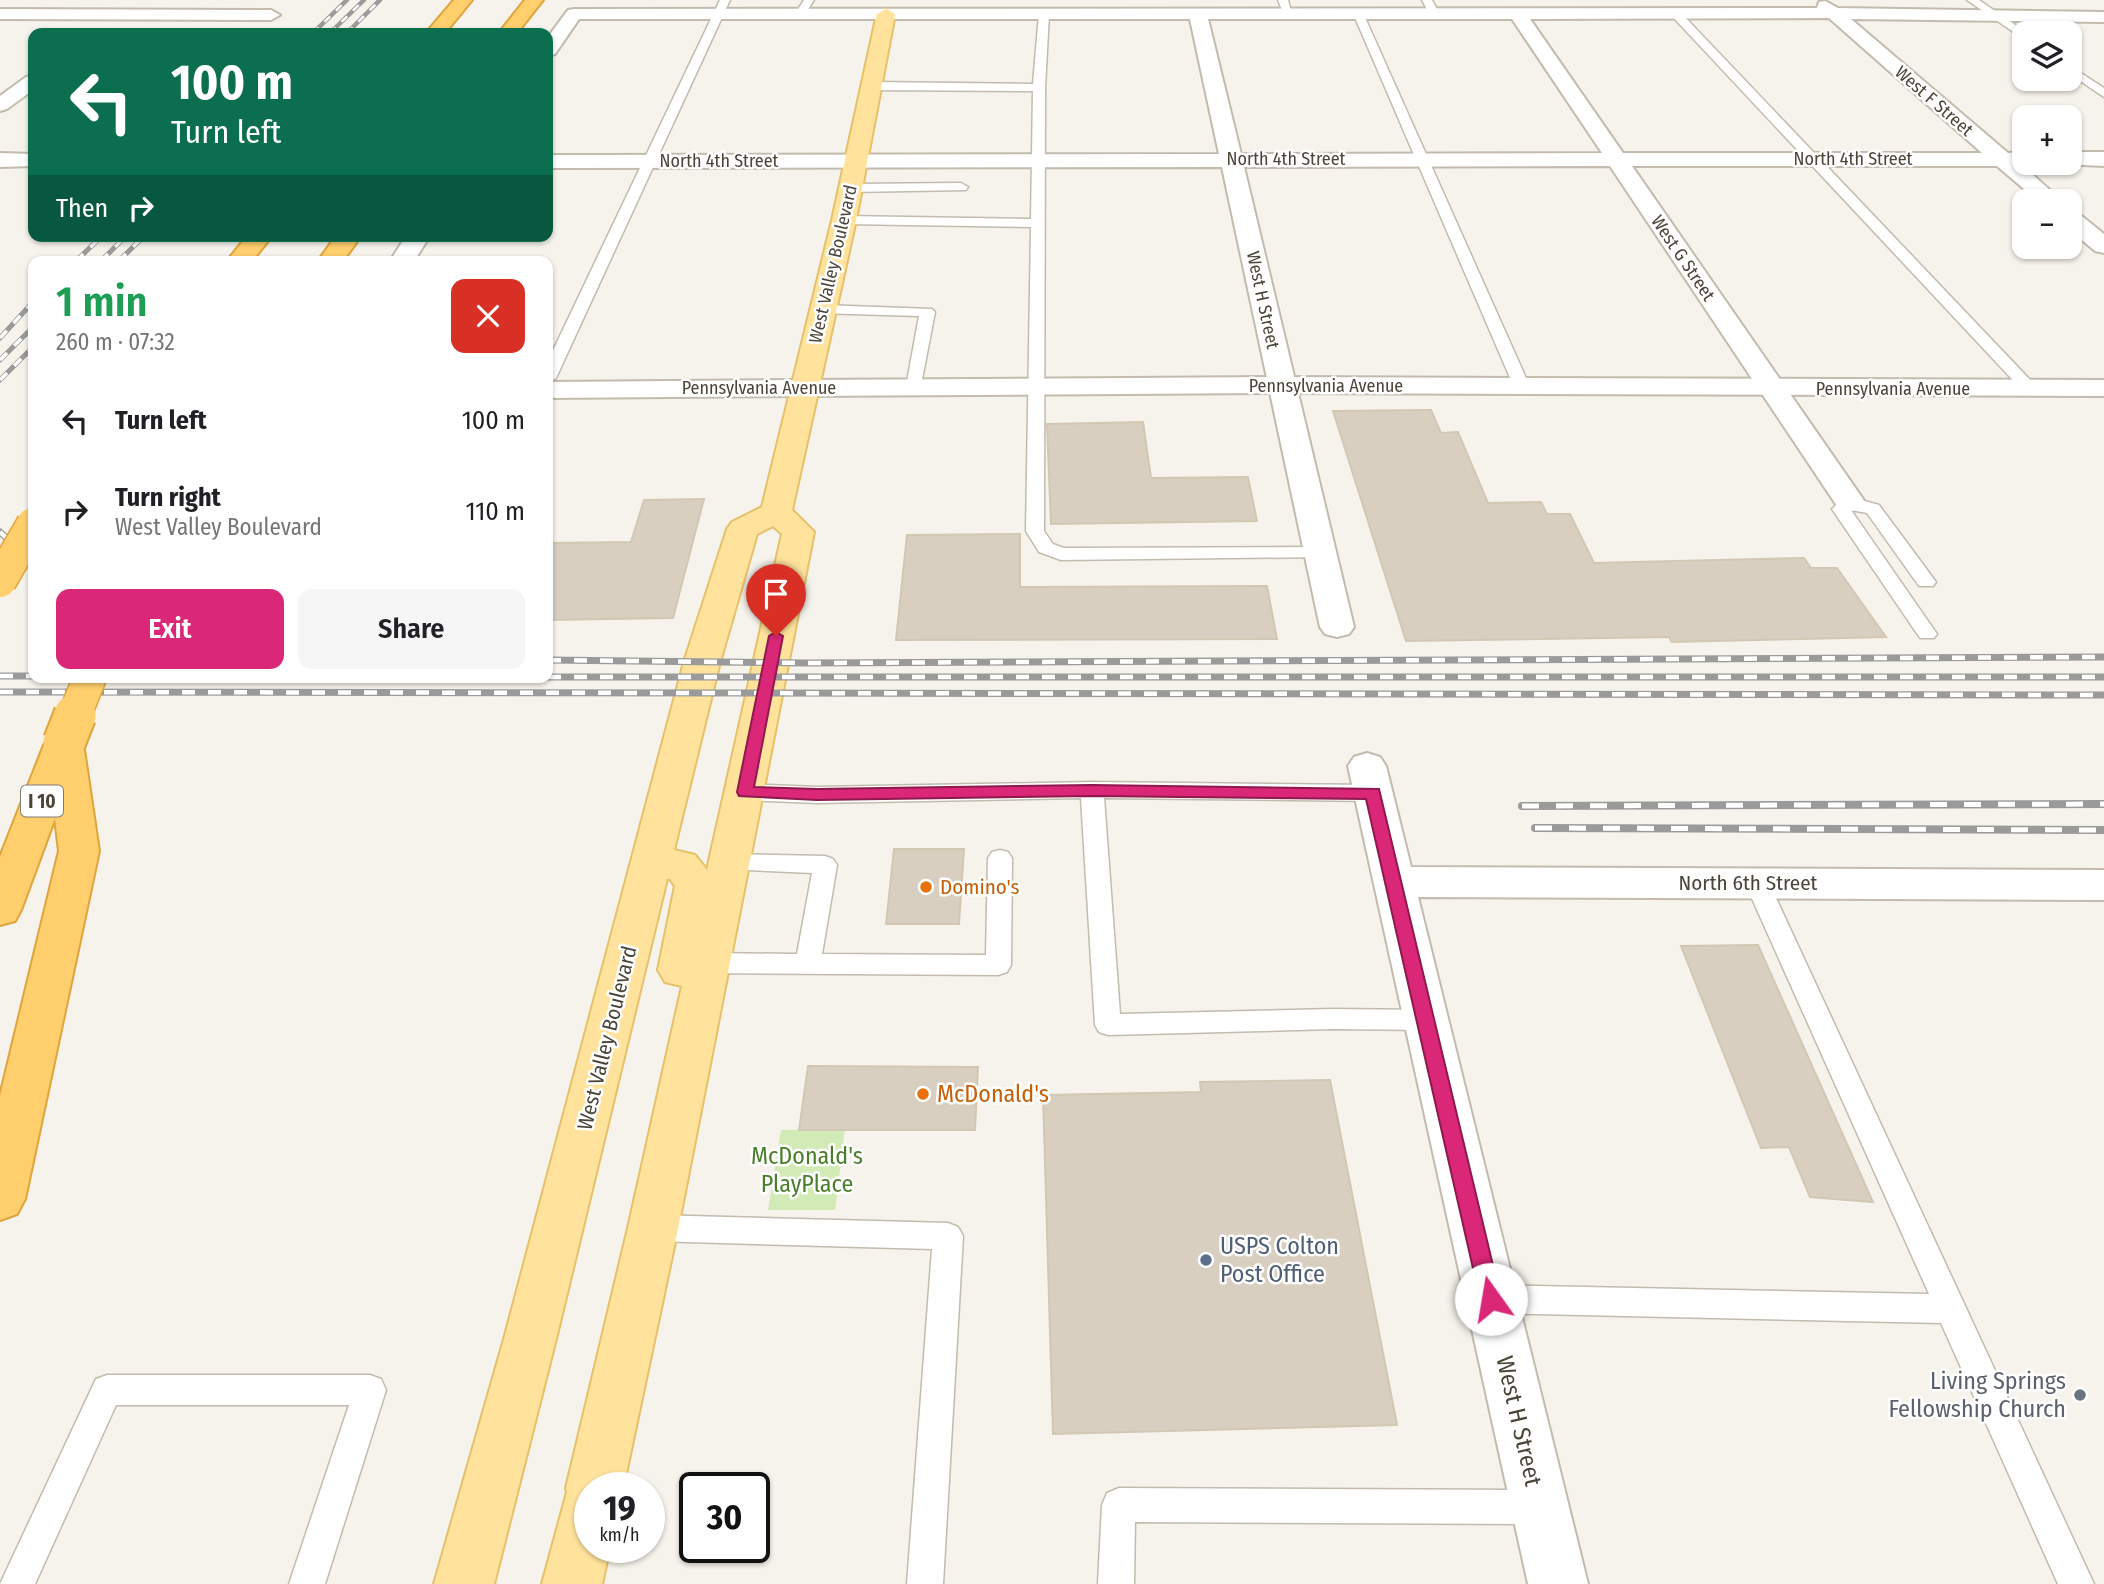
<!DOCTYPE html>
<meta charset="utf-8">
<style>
:root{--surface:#fff;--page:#f6f6f6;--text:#202124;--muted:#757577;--accent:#db2777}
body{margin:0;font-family:"Fira Sans Condensed",sans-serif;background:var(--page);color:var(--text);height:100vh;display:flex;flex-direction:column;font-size:26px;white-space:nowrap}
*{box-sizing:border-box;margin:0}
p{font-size:23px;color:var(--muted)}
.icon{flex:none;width:38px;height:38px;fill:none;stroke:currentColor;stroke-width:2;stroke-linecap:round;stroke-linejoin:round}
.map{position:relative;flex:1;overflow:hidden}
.side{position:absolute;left:28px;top:256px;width:525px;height:427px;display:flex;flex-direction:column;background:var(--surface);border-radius:14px;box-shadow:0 2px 5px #0004}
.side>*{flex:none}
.top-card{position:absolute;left:28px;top:28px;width:525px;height:214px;border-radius:14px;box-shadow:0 2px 5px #0004;background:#0b6e4f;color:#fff;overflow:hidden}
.buttons{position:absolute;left:2012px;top:21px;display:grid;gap:14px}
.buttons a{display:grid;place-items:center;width:70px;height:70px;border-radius:14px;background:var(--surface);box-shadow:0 2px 5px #0004;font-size:35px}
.speed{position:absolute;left:574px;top:1472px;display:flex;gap:14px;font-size:35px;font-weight:700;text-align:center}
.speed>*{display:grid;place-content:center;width:91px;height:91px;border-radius:50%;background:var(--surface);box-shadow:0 2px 5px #0004;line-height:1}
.speed small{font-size:18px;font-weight:400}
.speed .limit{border:4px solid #111;border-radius:10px;background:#fff;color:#111}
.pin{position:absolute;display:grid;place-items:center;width:60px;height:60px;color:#fff;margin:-72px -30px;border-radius:50% 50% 50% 0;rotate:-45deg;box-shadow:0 0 7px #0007}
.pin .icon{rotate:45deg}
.me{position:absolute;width:77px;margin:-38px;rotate:347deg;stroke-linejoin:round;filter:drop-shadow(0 0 5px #0008)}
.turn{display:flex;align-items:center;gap:24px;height:147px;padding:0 28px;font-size:32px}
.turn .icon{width:91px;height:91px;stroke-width:2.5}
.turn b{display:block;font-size:49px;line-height:60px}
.then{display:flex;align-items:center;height:66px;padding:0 28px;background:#0003;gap:14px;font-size:26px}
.round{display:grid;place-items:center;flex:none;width:74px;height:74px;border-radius:14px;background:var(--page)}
.headline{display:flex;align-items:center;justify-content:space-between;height:119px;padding:0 28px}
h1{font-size:42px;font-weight:600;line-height:52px;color:#1e9e55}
.cta{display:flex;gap:14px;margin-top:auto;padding:14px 28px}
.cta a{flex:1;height:80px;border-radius:14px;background:var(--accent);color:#fff;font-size:28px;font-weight:600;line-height:80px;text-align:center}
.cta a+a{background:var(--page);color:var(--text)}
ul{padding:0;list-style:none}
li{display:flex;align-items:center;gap:21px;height:91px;padding:0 28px}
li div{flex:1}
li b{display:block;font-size:26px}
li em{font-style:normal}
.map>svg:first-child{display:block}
.green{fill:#d2eab5}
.building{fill:#d8cfc1;stroke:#d3c7b4;stroke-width:2}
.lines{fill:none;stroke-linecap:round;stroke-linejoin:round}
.service-casing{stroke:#c2bbae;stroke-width:3}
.minor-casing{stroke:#c2bbae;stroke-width:4}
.tertiary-casing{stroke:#c2bbae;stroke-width:4}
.primary-casing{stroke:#e6c16a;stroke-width:4}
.motorway-casing{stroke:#e0a43c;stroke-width:4}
.service{fill:#fff;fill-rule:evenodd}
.minor{fill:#fff;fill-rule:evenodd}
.tertiary{fill:#fff;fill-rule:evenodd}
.primary{fill:#ffe39c;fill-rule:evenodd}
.motorway{fill:#ffcf6e;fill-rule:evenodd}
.rail-far3-casing{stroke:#9a9a9a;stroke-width:4.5}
.rail-far2-casing{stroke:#9a9a9a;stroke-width:5}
.rail-far1-casing{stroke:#9a9a9a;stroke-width:7}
.rail-casing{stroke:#9a9a9a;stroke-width:8}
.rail-far3{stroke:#fff;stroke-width:2.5;stroke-dasharray:8;stroke-linecap:butt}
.rail-far2{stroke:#fff;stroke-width:3.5;stroke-dasharray:10;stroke-linecap:butt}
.rail-far1{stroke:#fff;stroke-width:4.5;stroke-dasharray:13;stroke-linecap:butt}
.rail{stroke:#fff;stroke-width:5;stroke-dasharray:17;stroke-linecap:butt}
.motorway-bridge-far1-casing{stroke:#e0a43c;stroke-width:35;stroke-linecap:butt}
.motorway-bridge-casing{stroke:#e0a43c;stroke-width:45;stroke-linecap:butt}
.motorway-bridge-far1{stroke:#ffcf6e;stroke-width:32}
.motorway-bridge{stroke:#ffcf6e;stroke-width:41}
.route{fill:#db2777;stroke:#8e194d;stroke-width:2}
.food-dot{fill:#e8710a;stroke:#fff;stroke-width:2.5}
.service-dot{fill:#5c6f8a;stroke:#fff;stroke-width:2.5}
.worship-dot{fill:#6b7280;stroke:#fff;stroke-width:2.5}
.labels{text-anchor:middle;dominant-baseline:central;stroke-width:5;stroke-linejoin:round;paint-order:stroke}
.far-street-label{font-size:18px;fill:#4b4439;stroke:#fff}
.shield{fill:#fff;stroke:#817c74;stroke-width:2}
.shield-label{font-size:19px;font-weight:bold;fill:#4b4439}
.street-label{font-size:21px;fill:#4b4439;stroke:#fff}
.food-label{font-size:21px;fill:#c56008;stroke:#fff;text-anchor:start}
.near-food-label{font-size:24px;fill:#c56008;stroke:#fff;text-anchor:start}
.near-park-label{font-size:24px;fill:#4a7f2a;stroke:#fff}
.near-service-label{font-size:24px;fill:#4e5e75;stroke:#fff;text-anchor:start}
.near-worship-label{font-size:24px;fill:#5b616d;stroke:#fff;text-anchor:end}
.near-street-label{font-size:24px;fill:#4b4439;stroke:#fff}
</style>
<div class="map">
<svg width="2104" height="1584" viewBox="0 0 2104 1584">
<rect width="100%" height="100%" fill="#f6f3ec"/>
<polygon class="green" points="845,1129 835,1210 768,1210 781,1130"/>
<g class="building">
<polygon points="1431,410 1441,433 1458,432 1488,503 1541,502 1547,514 1570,514 1594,563 1804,558 1811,568 1837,568 1886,637 1672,642 1669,637 1406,641 1333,411"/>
<polygon points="1143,422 1151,478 1248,477 1257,521 1051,524 1047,424"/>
<polygon points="704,499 673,618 548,620 548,543 631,542 644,500"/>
<polygon points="1020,534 1020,587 1267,586 1277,639 896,640 907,535"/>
<polygon points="894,849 964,849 959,924 886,924"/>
<polygon points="1758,945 1873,1202 1810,1197 1789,1147 1761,1148 1681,946"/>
<polygon points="808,1066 978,1067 975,1130 799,1130"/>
<polygon points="1330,1080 1397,1425 1053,1434 1043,1095 1201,1092 1200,1082"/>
</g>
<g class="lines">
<g class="service-casing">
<g id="service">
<polygon points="720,0 730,0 556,378 548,383 548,361"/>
<polygon points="804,0 814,0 804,16 796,16 795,14"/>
<polygon points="1278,0 1288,0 1292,15 1284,15"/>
<polygon points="1422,0 1432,0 1439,13 1438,15 1430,15"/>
<polygon points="1967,0 1979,0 2027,33 2025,40"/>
<polygon points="1044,11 1049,14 1045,88 1044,531 1053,544 1064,548 1320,547 1330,553 1327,557 1061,560 1039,552 1026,531 1031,227 844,224 837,220 844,216 1031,219 1033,91 872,90 866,86 872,82 1033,84 1039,14"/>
<polygon points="1354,11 1363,13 1530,387 1528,390 1516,390 1514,387 1353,13"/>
<polygon points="1671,11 1679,11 2036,386 2038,389 2036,392 2024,392 1671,15"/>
<polygon points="2070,66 2104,88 2104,97 2070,74"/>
<polygon points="961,183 968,187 966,190 851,192 844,188 851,184"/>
<polygon points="822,305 932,309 935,312 920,390 908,390 906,387 919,316 817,313 814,310 817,307"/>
<polygon points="1850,497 1879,505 1936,582 1933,586 1919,586 1867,513 1851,510 1937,634 1934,638 1920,638 1832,509 1844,498"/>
<polygon points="1092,782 1373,785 1381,788 1384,793 1381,798 1373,801 1104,798 1120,1014 1333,1009 1426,1010 1435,1013 1439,1020 1435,1027 1426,1030 1333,1029 1108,1035 1099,1032 1095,1025 1081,798 817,803 745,800 737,797 734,792 737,787 745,784 817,787"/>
<polygon points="1000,850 1008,852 1012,858 1011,965 1007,972 998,975 707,973 698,970 694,963 698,956 707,953 797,954 812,873 722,869 718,863 722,857 730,854 825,856 833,859 837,865 822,954 986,955 988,858 992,852"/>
<polygon points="1757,874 1766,877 1769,883 2094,1584 2058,1584 1941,1323 1491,1313 1480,1309 1476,1299 1480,1289 1491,1285 1929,1294 1745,883 1748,877"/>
<polygon points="653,1215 948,1223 958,1227 963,1236 943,1584 907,1584 932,1249 653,1241 643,1237 638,1228 643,1219"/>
<polygon points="107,1375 370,1375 381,1379 386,1390 325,1584 289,1584 349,1405 116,1405 35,1584 0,1584 96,1379"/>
<polygon points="1119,1488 1539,1490 1551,1495 1556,1507 1551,1519 1539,1524 1135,1522 1134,1584 1098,1584 1102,1505 1107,1493"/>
</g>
</g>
<g class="minor-casing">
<g id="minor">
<path d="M1825 1 1838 8 2104 12V22L1851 19 2008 153 2025 152V163H2033L2023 166 2062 201H2038L1997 166H1632L1865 502 1861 509 1850 511 1839 509 1610 166 1244 167 1354 627 1349 634 1337 637 1325 634 1320 627 1222 167 548 168V155L1219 154 1190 19H579L555 54 548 56V37L568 10 574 9 1817 8 1819 2ZM1829 18 1982 153H1623L1530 19ZM1208 19H1512L1602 153 1241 154Z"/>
<polygon points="0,9 271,10 280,15 271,20 0,19"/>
<polygon points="33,75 33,90 7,109 0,111 0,96 26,77"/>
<polygon points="2070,152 2104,152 2104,166 2062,164 2070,163"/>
<polygon points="0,153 33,154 33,166 0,167"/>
<polygon points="2070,211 2078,213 2104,234 2104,253 2095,251 2070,230"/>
<polygon points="406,236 430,236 414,261 390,261"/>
<polygon points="804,380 814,382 818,388 814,394 804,396 548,398 548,382"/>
<polygon points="1367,753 1380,757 1386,766 1411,867 2104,870 2104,900 1418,897 1588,1584 1528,1584 1348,766 1354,757"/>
</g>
</g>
<g class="tertiary-casing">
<polygon id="tertiary" points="1282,377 2104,380 2104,396 1282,393 804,396 794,394 790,388 794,382 804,380"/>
</g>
<g class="primary-casing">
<path id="primary" d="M886 9 895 14 856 220 792 510 814 532 678 1228 623 1488H590V1547H610L602 1584H542L567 1492 566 1488 628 1228 682 986 665 982 658 970 675 886 670 879H667L556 1339 494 1584H434L504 1339 684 662 727 529 732 522 762 507 832 220 877 14ZM773 526 782 534 707 870 695 855 674 850 720 662 757 534Z"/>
</g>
<g class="motorway-casing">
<g id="motorway">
<polygon points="454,0 472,0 445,33 426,33"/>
<polygon points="525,0 543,0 517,33 499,33"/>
<polygon points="247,236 272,236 252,261 227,261"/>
<polygon points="336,236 361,236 343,261 318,261"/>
<polygon points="64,731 77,734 83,743 99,851 25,1199 17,1214 0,1220 0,1096 59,851 55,818 21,910 15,921 0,925 0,857 44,745 51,734"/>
</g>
</g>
<use href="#service" class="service"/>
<use href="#minor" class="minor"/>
<use href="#tertiary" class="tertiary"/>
<use href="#primary" class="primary"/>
<use href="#motorway" class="motorway"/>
<g class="rail-far3-casing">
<g id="rail-far3">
<polyline points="313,33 347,0"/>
<polyline points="330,33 364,0"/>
<polyline points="347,33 380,0"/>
</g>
</g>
<g class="rail-far2-casing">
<g id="rail-far2">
<polyline points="76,261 102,236"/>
<polyline points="101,261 126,236"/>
<polyline points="119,261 144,236"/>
<polyline points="0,338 33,302"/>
<polyline points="0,360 33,327"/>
<polyline points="0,380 33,347"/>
</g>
</g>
<g class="rail-far1-casing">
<g id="rail-far1">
<polyline points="0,532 33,562"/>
<polyline points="548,660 807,663 2104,657"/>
<polyline points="0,676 33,676"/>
<polyline points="548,677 2104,677"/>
<polyline points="0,692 2104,695"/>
</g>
</g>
<g class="rail-casing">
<g id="rail">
<polyline points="1522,806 2104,804"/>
<polyline points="1535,828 2104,830"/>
</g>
</g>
<use href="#rail-far3" class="rail-far3"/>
<use href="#rail-far2" class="rail-far2"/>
<use href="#rail-far1" class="rail-far1"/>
<use href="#rail" class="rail"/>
<g class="motorway-bridge-far1-casing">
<g id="motorway-bridge-far1">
<polyline points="0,581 33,524"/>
<polyline points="74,717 90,677"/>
</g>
</g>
<g class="motorway-bridge-casing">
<polyline id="motorway-bridge" points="64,743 75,715"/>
</g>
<use href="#motorway-bridge-far1" class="motorway-bridge-far1"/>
<use href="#motorway-bridge" class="motorway-bridge"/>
</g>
<polygon class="route" points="776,632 783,636 754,787 817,789 1092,785 1379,789 1501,1299 1498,1306 1491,1309 1483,1306 1480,1299 1366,799 1092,796 817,800 739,796 737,792 769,636"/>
<g class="food-dot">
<circle cx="926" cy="887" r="7"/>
<circle cx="923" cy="1094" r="7"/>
</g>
<circle class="service-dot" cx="1206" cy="1260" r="7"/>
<circle class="worship-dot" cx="2080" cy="1395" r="7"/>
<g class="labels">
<g class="far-street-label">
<text transform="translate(1934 101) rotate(41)">West F Street</text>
<text x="1286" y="159">North 4th Street</text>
<text x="1853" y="159">North 4th Street</text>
<text x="719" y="161">North 4th Street</text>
<text transform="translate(1683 258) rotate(56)">West G Street</text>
<text transform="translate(833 264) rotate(-77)">West Valley Boulevard</text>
<text transform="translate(1263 300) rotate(78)">West H Street</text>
<text x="1326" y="386">Pennsylvania Avenue</text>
<text x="759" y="388">Pennsylvania Avenue</text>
<text x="1893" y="389">Pennsylvania Avenue</text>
</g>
<rect class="shield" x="21" y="785.5" width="42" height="31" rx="5"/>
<g class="shield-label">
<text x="42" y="801">I 10</text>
</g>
<g class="street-label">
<text x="1748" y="883">North 6th Street</text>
<text transform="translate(607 1038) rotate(-76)">West Valley Boulevard</text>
</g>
<g class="food-label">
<text x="940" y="887">Domino's</text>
</g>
<g class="near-food-label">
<text x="937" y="1094">McDonald's</text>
</g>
<g class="near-park-label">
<text x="807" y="1156">McDonald's<tspan x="807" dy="28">PlayPlace</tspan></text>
</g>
<g class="near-service-label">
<text x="1220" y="1246">USPS Colton<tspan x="1220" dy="28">Post Office</tspan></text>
</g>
<g class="near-worship-label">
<text x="2066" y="1381">Living Springs<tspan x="2066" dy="28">Fellowship Church</tspan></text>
</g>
<g class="near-street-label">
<text transform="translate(1519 1421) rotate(77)">West H Street</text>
</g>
</g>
</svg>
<div class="buttons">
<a><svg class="icon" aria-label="layers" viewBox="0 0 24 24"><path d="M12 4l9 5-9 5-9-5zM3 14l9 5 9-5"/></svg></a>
<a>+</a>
<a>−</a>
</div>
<div class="speed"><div>19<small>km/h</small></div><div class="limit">30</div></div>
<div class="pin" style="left:776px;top:636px;background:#d93025"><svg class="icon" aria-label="arrive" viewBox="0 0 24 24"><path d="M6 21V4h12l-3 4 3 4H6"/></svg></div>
<svg class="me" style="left:1491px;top:1299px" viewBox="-20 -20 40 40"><circle r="19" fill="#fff"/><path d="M0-13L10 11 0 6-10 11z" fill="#db2777"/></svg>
<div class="top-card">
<div class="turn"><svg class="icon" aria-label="left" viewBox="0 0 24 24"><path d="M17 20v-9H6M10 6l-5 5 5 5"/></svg><div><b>100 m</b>Turn left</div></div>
<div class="then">Then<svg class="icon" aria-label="right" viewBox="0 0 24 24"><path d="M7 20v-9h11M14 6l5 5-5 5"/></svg></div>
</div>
<section class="side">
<div class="headline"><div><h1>1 min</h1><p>260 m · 07:32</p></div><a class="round" style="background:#d93025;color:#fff"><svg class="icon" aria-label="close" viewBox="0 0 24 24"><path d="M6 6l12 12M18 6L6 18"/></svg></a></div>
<ul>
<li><svg class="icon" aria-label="left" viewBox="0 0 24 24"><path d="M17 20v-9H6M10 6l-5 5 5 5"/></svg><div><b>Turn left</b></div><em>100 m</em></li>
<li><svg class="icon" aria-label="right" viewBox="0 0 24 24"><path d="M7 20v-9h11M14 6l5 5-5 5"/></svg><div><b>Turn right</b><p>West Valley Boulevard</p></div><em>110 m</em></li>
</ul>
<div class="cta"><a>Exit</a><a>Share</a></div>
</section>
</div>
